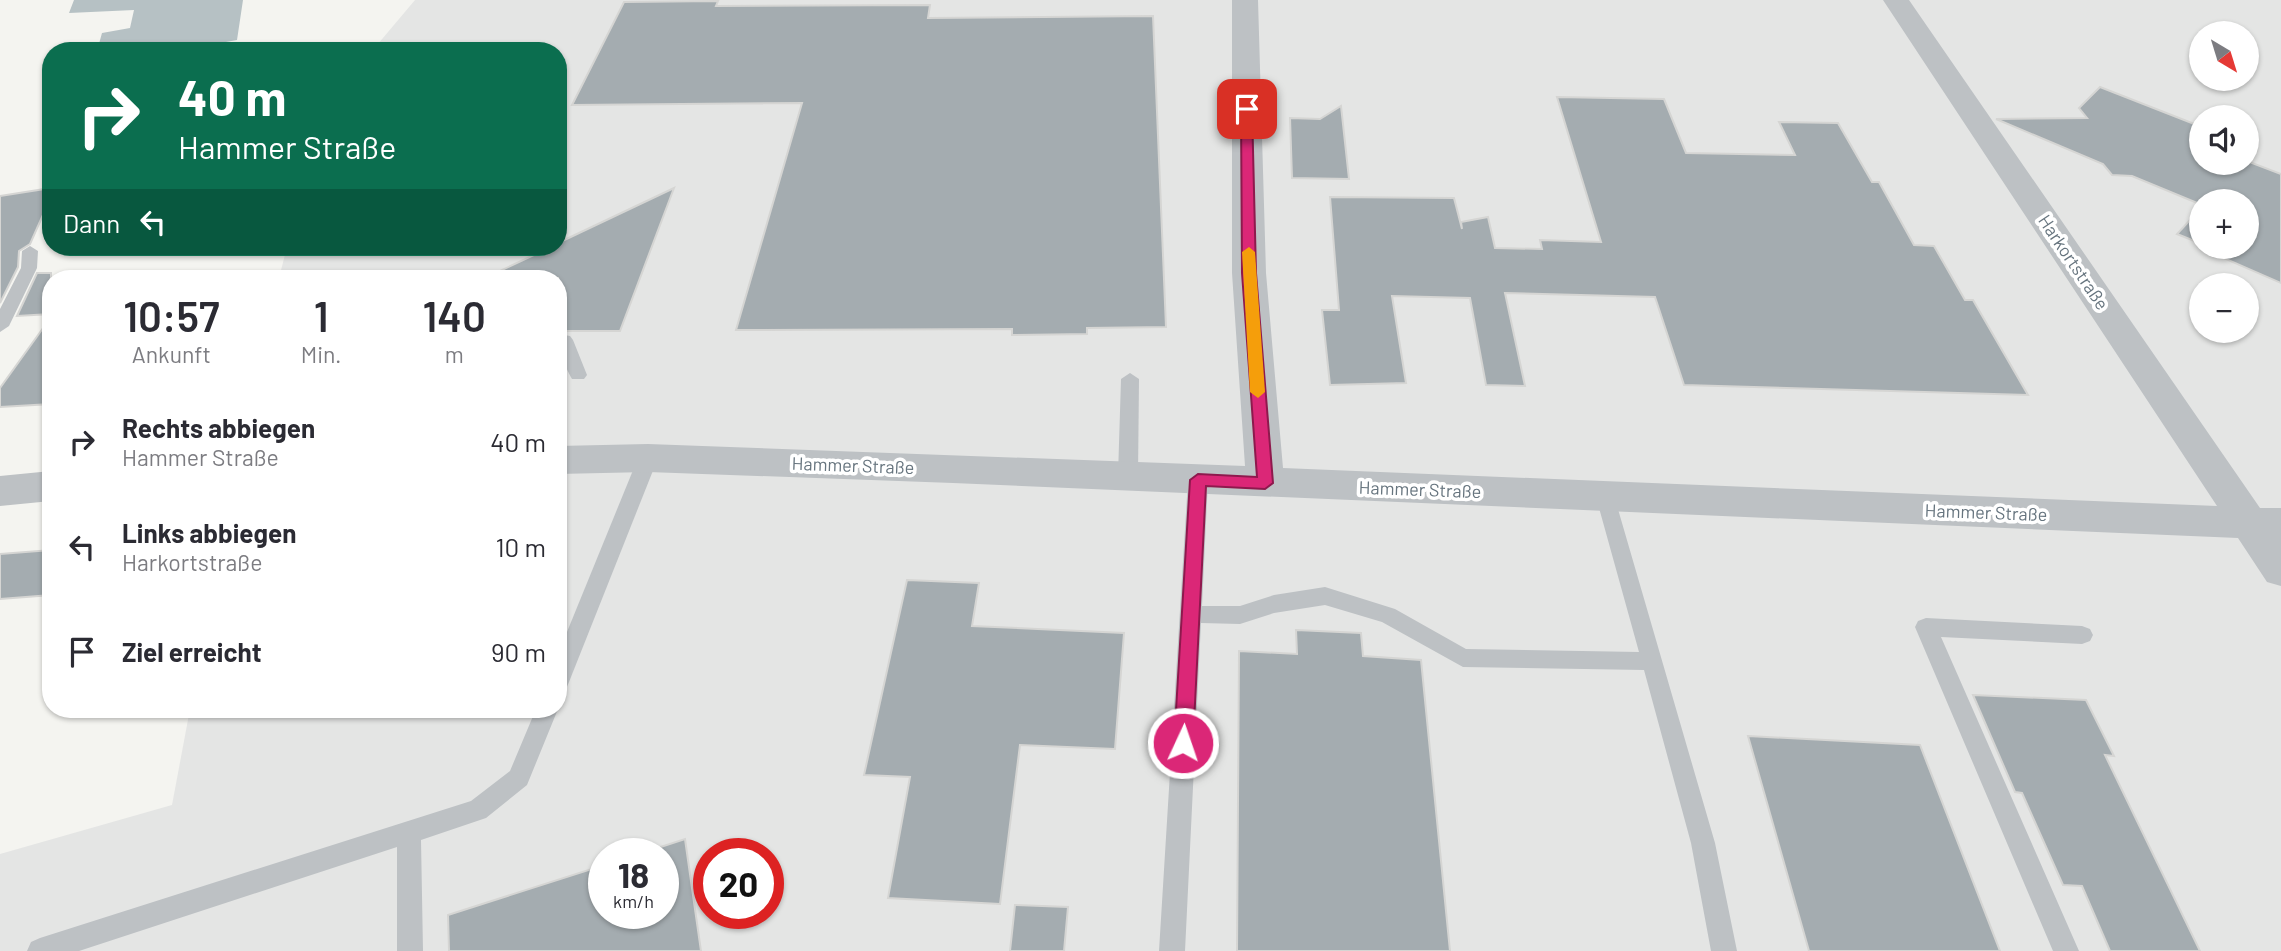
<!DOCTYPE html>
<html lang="de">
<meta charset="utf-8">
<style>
:root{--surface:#fff;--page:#f2f2f3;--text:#2b2b33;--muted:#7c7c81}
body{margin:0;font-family:Barlow,sans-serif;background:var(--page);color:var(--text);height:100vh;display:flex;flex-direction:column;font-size:26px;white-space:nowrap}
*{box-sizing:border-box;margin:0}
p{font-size:23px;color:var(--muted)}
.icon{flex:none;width:38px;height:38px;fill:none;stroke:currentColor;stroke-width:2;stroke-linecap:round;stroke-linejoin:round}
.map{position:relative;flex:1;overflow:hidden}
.side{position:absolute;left:42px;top:270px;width:525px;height:448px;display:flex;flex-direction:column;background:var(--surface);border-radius:28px;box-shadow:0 2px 5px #0004}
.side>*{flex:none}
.guide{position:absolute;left:42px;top:42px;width:525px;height:214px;border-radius:28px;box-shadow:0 2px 5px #0004;background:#0b6e4f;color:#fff;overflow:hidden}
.needle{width:46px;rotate:142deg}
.buttons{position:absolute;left:2189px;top:21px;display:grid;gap:14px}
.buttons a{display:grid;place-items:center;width:70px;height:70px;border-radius:50%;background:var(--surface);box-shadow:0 2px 5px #0004;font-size:35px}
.speed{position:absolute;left:588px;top:838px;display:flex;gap:14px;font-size:35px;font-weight:700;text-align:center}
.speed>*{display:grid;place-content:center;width:91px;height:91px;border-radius:50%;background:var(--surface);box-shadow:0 2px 5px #0004;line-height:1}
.speed small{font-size:18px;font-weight:400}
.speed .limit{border:10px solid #d22;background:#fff;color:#111}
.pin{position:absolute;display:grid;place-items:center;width:60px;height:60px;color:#fff;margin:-30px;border-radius:14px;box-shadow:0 4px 10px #0006}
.me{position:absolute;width:77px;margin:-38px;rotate:3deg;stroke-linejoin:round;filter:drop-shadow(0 0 5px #0008)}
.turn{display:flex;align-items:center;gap:24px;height:147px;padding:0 21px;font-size:32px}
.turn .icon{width:91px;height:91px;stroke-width:2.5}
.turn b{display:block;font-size:49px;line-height:60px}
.then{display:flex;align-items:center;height:66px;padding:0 21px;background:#0003;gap:14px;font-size:26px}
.eta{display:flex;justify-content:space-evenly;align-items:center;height:119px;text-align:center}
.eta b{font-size:42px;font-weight:600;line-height:49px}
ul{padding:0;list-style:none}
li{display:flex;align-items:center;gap:21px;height:105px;padding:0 21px}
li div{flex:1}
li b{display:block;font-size:26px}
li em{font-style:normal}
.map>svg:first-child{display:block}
.built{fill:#e4e5e4;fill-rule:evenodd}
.water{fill:#b6c1c4}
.building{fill:#a4acb0;stroke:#d5d5d3;stroke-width:2}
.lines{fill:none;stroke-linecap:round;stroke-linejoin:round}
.lane{fill:#bdc1c4;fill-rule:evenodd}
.street{fill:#bdc1c4;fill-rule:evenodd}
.route{fill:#db2777;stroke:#8e194d;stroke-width:2}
.slow{fill:#f59e0b}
.labels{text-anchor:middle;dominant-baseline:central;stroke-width:7;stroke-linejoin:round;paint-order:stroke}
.street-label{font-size:18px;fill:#66747e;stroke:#fff}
</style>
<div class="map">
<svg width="2281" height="951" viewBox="0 0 2281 951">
<rect width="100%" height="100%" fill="#f4f4f0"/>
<path class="built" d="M415 0H2281V951H0V854L172 805 190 709H558V278H279L287 247H558V51H372ZM2202 33H2247V79H2202ZM2202 117H2247V163H2202ZM2202 201H2247V247H2202ZM2202 285H2247V331H2202ZM604 854H663V914H604ZM709 854H768V914H709Z"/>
<polygon class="water" points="74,0 243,0 237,40 176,51 97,51 102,33 130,28 134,10 69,13"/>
<g class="building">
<polygon points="718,1 716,6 930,5 928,18 1153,16 1166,327 1087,328 1087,334 1012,335 1012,329 736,330 802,103 572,105 624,2"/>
<polygon points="2100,87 2202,127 2202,163 2247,161 2281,174 2281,283 2203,249 2247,247 2247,201 2202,201 2202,205 2132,176 2112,175 2103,164 1996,119 2087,118 2079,108"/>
<polygon points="1557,97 1664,99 1686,153 1795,155 1779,122 1838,123 1872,182 1879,182 1914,245 1934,246 1965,300 1973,300 2028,395 1684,385 1655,297 1505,293 1525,386 1486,385 1470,298 1392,296 1406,383 1330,385 1322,310 1339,310 1330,197 1454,198 1462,229 1461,222 1488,217 1495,248 1542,249 1540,240 1601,242"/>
<polygon points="1341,106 1349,179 1292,178 1290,118 1320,119"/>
<polygon points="51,188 51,197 30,244 19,251 18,267 0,303 0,196"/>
<polygon points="674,188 620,331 558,331 558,278 485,278 551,247 558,247 558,243"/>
<polygon points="2202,207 2202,244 2177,234"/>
<polygon points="37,273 51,273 51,314 17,316"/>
<polygon points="51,317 51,404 0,407 0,388"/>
<polygon points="51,550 51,595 0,599 0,554"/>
<polygon points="907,580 979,583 972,626 1124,633 1115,749 1020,745 1000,904 888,898 910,777 864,775"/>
<polygon points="1296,630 1361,633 1363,656 1421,660 1450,951 1237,951 1239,651 1297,654"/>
<polygon points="1973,695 2086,700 2114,756 2105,755 2200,951 2110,951 2082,886 2063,885 2022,793 2015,792"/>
<polygon points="1748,736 1920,745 2000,951 1809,951"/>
<polygon points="685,839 701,951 449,951 448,915 604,865 604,914 663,914 663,854 639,854"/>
<polygon points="1015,905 1068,907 1064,951 1010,951"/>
</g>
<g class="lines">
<g class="lane">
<polygon points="30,246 38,251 37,268 9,326 0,332 0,309 21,268 22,251"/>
<path d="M558 334 570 336 573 340 587 375 584 379H572C564 365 558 350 558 334Z"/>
<polygon points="1130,373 1139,379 1138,476 1128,483 1118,476 1121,379"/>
<polygon points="648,451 658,458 569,682 566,689 558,691 558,654 638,458"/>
<polygon points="1198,473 1205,475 1208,480 1202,606 1240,606 1274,595 1325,587 1395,609 1466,649 1639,652 1596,497 1599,492 1613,492 1715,843 1737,951 1711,951 1691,843 1644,670 1463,667 1382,622 1325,605 1274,613 1240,624 1201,623 1185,951 1159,951 1188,480 1191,475"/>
<polygon points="1926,618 2082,626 2090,629 2093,635 2090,641 2082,644 1941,637 2079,951 2053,951 1915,627 1918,621"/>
<polygon points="536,709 558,709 527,785 486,818 421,840 423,951 397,951 397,847 79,951 27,951 31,942 40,938 471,801 510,771"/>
</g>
<g class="street">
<polygon points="1232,0 1258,0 1266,273 1283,468 2217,506 1883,0 1909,0 2260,508 2281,508 2281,586 2267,582 2238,538 953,483 648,472 558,474 558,446 648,444 1245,466 1232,273"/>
<polygon points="51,471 51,501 0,506 0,476"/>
</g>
</g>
<polygon class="route" points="1247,105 1252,109 1256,273 1273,483 1265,489 1206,486 1193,743 1190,749 1183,752 1177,749 1174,743 1190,480 1198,474 1257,477 1242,273 1241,109"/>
<polygon class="slow" points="1249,247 1255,252 1265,392 1258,398 1250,392 1242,252"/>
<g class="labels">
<g class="street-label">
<text transform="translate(2074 262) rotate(56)">Harkortstraße</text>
<text transform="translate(853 465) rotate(2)">Hammer Straße</text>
<text transform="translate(1420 489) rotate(2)">Hammer Straße</text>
<text transform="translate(1986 512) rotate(2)">Hammer Straße</text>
</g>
</g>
</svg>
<div class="buttons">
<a><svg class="needle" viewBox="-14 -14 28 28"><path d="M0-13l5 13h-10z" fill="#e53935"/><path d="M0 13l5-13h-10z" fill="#7c7c81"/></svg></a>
<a><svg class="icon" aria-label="sound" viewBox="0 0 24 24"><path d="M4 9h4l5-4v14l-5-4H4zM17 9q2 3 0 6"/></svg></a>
<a>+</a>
<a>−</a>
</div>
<div class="speed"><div>18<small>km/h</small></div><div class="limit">20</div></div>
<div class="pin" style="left:1247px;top:109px;background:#d93025"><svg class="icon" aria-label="arrive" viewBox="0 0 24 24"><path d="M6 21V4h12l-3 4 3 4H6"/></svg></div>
<svg class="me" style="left:1183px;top:743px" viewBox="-20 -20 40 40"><circle r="17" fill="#db2777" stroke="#fff" stroke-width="3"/><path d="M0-11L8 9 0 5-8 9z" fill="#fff"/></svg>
<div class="guide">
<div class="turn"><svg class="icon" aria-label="right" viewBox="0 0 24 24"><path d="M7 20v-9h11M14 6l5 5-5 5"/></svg><div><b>40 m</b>Hammer Straße</div></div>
<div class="then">Dann<svg class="icon" aria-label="left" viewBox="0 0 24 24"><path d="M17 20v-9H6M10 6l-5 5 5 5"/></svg></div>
</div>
<section class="side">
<div class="eta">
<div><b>10:57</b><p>Ankunft</p></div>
<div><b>1</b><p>Min.</p></div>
<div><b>140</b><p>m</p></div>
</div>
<ul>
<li><svg class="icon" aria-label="right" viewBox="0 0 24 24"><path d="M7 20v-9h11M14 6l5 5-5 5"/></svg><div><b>Rechts abbiegen</b><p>Hammer Straße</p></div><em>40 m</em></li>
<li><svg class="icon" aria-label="left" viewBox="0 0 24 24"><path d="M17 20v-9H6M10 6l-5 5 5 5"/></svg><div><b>Links abbiegen</b><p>Harkortstraße</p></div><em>10 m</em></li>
<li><svg class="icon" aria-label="arrive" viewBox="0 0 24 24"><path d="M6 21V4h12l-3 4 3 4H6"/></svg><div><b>Ziel erreicht</b></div><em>90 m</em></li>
</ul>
</section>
</div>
